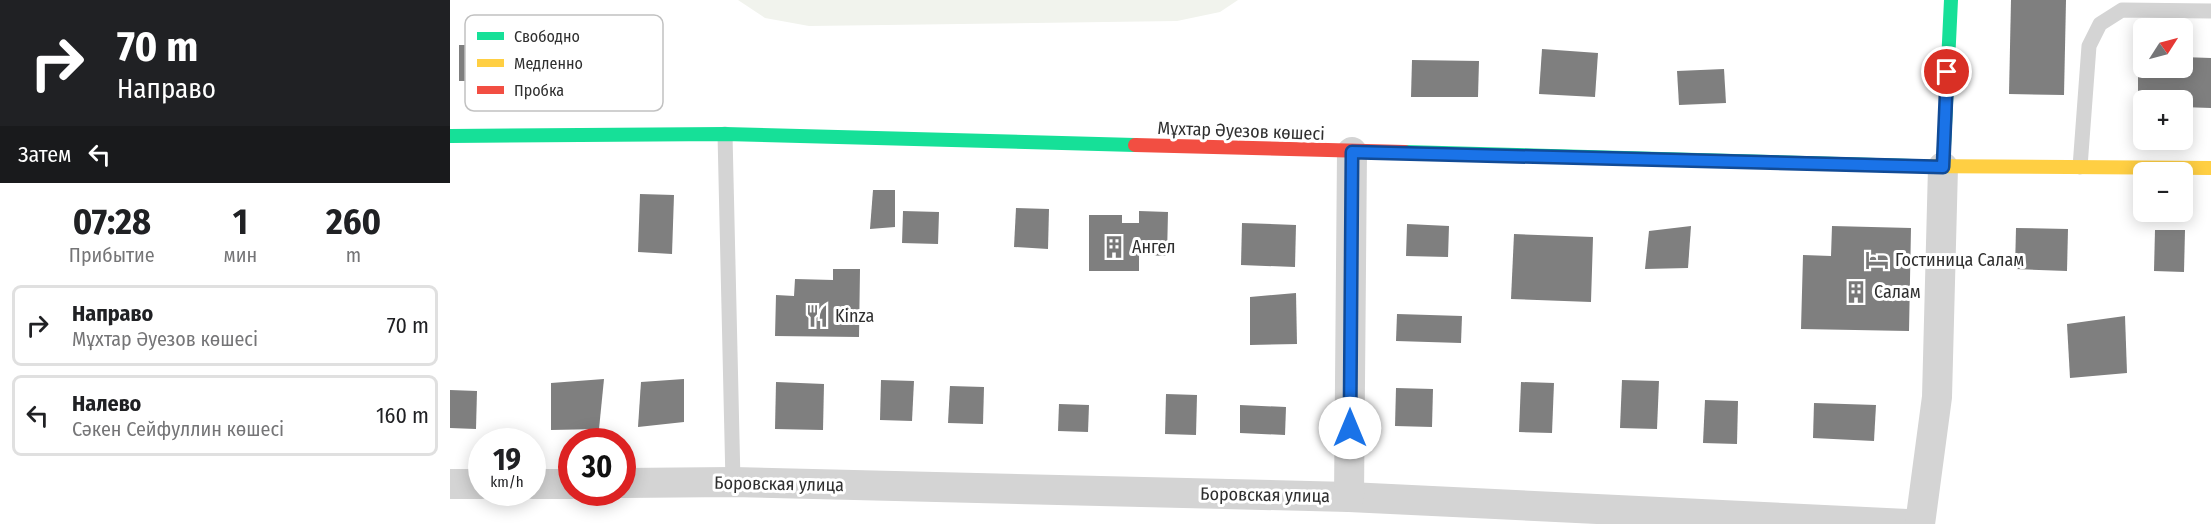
<!DOCTYPE html>
<html lang="ru">
<meta charset="utf-8">
<style>
:root{--surface:#fff;--page:#f2f2f2;--text:#202124;--muted:#757577;--line:#e0e0e0}
body{margin:0;font-family:"Fira Sans Condensed",sans-serif;background:var(--page);color:var(--text);height:100vh;display:flex;flex-direction:column;font-size:22px;white-space:nowrap}
*{box-sizing:border-box;margin:0}
p{font-size:20px;color:var(--muted)}
.icon{flex:none;width:33px;height:33px;fill:none;stroke:currentColor;stroke-width:2;stroke-linecap:round;stroke-linejoin:round}
.map{position:relative;flex:1;overflow:hidden}
.sheet{display:flex;flex-direction:column;background:var(--surface);width:450px}
.sheet>*{flex:none}
.guide{background:#202124;color:#fff;overflow:hidden}
.needle{width:39px;rotate:54deg}
.tools{position:absolute;left:1683px;top:18px;display:grid;gap:12px}
.tools a{display:grid;place-items:center;width:60px;height:60px;border-radius:9px;background:var(--surface);box-shadow:0 3px 15px #0003;font-size:30px}
.speed{position:absolute;left:18px;top:428px;display:flex;gap:12px;font-size:30px;font-weight:700;text-align:center}
.speed>*{display:grid;place-content:center;width:78px;height:78px;border-radius:50%;background:var(--surface);box-shadow:0 3px 15px #0003;line-height:1}
.speed small{font-size:15px;font-weight:400}
.speed .limit{border:9px solid #d22;background:#fff;color:#111}
.pin{position:absolute;display:grid;place-items:center;width:51px;height:51px;color:#fff;margin:-26px;border:3px solid #fff;border-radius:50%;box-shadow:0 2px 6px #0007}
.me{position:absolute;width:66px;margin:-33px;rotate:0deg;stroke-linejoin:round;filter:drop-shadow(0 0 4px #0008)}
.turn{display:flex;align-items:center;gap:21px;height:126px;padding:0 18px;font-size:27px}
.turn .icon{width:78px;height:78px;stroke-width:2.5}
.turn b{display:block;font-size:42px;line-height:51px}
.then{display:flex;align-items:center;height:57px;padding:0 18px;background:#0003;gap:12px;font-size:22px}
.eta{display:flex;justify-content:space-evenly;align-items:center;height:102px;text-align:center}
.eta b{font-size:36px;font-weight:700;line-height:42px}
ul{padding:0;list-style:none}
li{display:flex;align-items:center;gap:18px;height:81px;margin:0 12px 9px;padding:0 6px;border:3px solid var(--line);border-radius:9px}
li div{flex:1}
li b{display:block;font-size:22px}
li em{font-style:normal}
main{display:flex;flex:1;min-height:0}
.map>svg:first-child{display:block}
.green{fill:#f1f3ed}
.building{fill:#7f7f7f}
.lines{fill:none;stroke-linecap:round;stroke-linejoin:round}
.lane{stroke:#d4d4d4;stroke-width:15}
.street{stroke:#d4d4d4;stroke-width:30}
.fast{stroke:#16e098;stroke-width:14}
.slow{stroke:#ffcf43;stroke-width:14}
.jam{stroke:#f24e42;stroke-width:14}
.route-casing{stroke:#114b97;stroke-width:15}
.route{stroke:#1a73e8;stroke-width:10}
.labels{text-anchor:middle;dominant-baseline:central;stroke-width:6;stroke-linejoin:round;paint-order:stroke}
.street-label{font-size:18px;fill:#2f2f2f;stroke:#fff}
.poi-label{font-size:18px;fill:#2f2f2f;stroke:#fff;text-anchor:start}
.key{fill:#fff;stroke:#c1c1c1;stroke-width:1.5}
.key-label{font-size:16px;fill:#2f2f2f}
</style>
<main>
<section class="sheet">
<div class="guide">
<div class="turn"><svg class="icon" aria-label="right" viewBox="0 0 24 24"><path d="M7 20v-9h11M14 6l5 5-5 5"/></svg><div><b>70 m</b>Направо</div></div>
<div class="then">Затем<svg class="icon" aria-label="left" viewBox="0 0 24 24"><path d="M17 20v-9H6M10 6l-5 5 5 5"/></svg></div>
</div>
<div class="eta">
<div><b>07:28</b><p>Прибытие</p></div>
<div><b>1</b><p>мин</p></div>
<div><b>260</b><p>m</p></div>
</div>
<ul>
<li><svg class="icon" aria-label="right" viewBox="0 0 24 24"><path d="M7 20v-9h11M14 6l5 5-5 5"/></svg><div><b>Направо</b><p>Мұхтар Әуезов көшесі</p></div><em>70 m</em></li>
<li><svg class="icon" aria-label="left" viewBox="0 0 24 24"><path d="M17 20v-9H6M10 6l-5 5 5 5"/></svg><div><b>Налево</b><p>Сәкен Сейфуллин көшесі</p></div><em>160 m</em></li>
</ul>
</section>
<div class="map">
<svg width="1761" height="524" viewBox="0 0 1761 524">
<rect width="100%" height="100%" fill="#fff"/>
<polygon class="green" points="288,0 788,0 770,12 727,21 359,26 315,18"/>
<g class="building">
<polygon points="1561,0 1616,0 1614,95 1559,94"/>
<polygon points="9,45 47,45 38,81 9,81"/>
<polygon points="1092,49 1148,53 1145,97 1089,94"/>
<polygon points="1688,56 1694,56 1694,68 1732,68 1732,57 1761,58 1761,108 1732,107 1732,100 1694,100 1694,106 1688,106"/>
<polygon points="962,60 1029,61 1028,97 961,97"/>
<polygon points="1274,69 1276,103 1229,105 1227,71"/>
<polygon points="423,190 445,190 445,227 420,229"/>
<polygon points="190,194 224,195 222,254 188,252"/>
<polygon points="566,208 599,209 598,249 564,247"/>
<polygon points="453,211 489,212 488,244 452,243"/>
<polygon points="689,211 718,212 717,256 689,255 689,271 639,271 639,215 672,215 672,223 689,223"/>
<polygon points="792,223 846,225 845,267 791,265"/>
<polygon points="957,224 999,226 998,257 956,256"/>
<polygon points="1241,226 1238,268 1195,269 1199,231"/>
<polygon points="1382,226 1461,228 1459,331 1351,329 1353,255 1381,256"/>
<polygon points="1566,228 1618,229 1617,271 1565,269"/>
<polygon points="1705,230 1735,230 1734,272 1704,271"/>
<polygon points="1064,234 1143,237 1141,302 1061,299"/>
<polygon points="383,269 410,269 409,337 325,336 326,295 344,296 345,279 383,280"/>
<polygon points="846,293 847,344 800,345 800,297"/>
<polygon points="947,314 1012,316 1011,343 946,341"/>
<polygon points="1675,316 1677,373 1620,378 1617,324"/>
<polygon points="154,379 149,429 101,430 101,383"/>
<polygon points="234,379 234,422 188,427 191,382"/>
<polygon points="431,380 464,381 462,421 430,420"/>
<polygon points="1172,380 1209,381 1207,429 1170,428"/>
<polygon points="326,382 374,384 373,430 325,429"/>
<polygon points="1071,382 1104,383 1102,433 1069,432"/>
<polygon points="500,386 534,387 533,424 498,423"/>
<polygon points="946,388 983,389 982,427 945,426"/>
<polygon points="0,390 27,391 26,429 0,428"/>
<polygon points="716,394 747,395 746,435 715,434"/>
<polygon points="1255,400 1288,401 1287,444 1253,443"/>
<polygon points="1364,403 1426,405 1424,441 1363,438"/>
<polygon points="609,404 639,405 638,432 608,431"/>
<polygon points="790,405 836,407 835,435 790,433"/>
</g>
<g class="lines">
<g class="lane">
<polyline points="275,134 283,482"/>
<polyline points="1630,167 1639,46 1650,24 1672,10 1761,11"/>
</g>
<g class="street">
<polyline points="172,483 283,482 899,497 1457,524"/>
<polyline points="0,484 32,484"/>
<polyline points="82,484 122,484"/>
<polyline points="899,497 902,152"/>
<polyline points="1470,524 1487,397 1493,167"/>
</g>
<g class="fast">
<polyline points="0,136 275,134 685,145"/>
<polyline points="955,152 1462,166"/>
<polyline points="1493,167 1501,0"/>
</g>
<polyline class="slow" points="1462,166 1761,168"/>
<polyline class="jam" points="685,145 955,152"/>
</g>
<g class="lines">
<g class="route-casing">
<polyline id="route" points="900,428 902,152 1493,167 1497,72"/>
</g>
<use href="#route" class="route"/>
</g>
<defs>
<g id="building-bare" transform="scale(1.8)"><path d="M-4-6H4V6H1V3H-1V6H-4ZM-2.5-4.3h1.7v1.8h-1.7ZM.8-4.3h1.7v1.8H.8ZM-2.5-1h1.7V.8h-1.7ZM.8-1h1.7V.8H.8Z" fill="#787878" stroke="#fff" stroke-width="2.5" paint-order="stroke"/></g>
<g id="hotel-bare" transform="scale(1.8)"><path d="M-6-4.5h1.5V1H6V5H4.5V3h-9V5H-6ZM-4 0a1.8 1.8 0 1 1 3.6 0ZM.5 0V-2.5h3Q6-2.5 6 0Z" fill="#787878" stroke="#fff" stroke-width="2.5" paint-order="stroke"/></g>
<g id="restaurant-bare" transform="scale(1.8)"><path d="M-5-6h1v4h1v-4h1v4h1v-4h1v5L-1.5 .5V6h-2V.5L-5-1ZM5-6V6H3V1.5H1.5Q1.5-4 5-6Z" fill="#787878" stroke="#fff" stroke-width="2.5" paint-order="stroke"/></g>
</defs>
<g fill-rule="evenodd">
<use href="#building-bare" x="664" y="247"/>
<use href="#hotel-bare" x="1427" y="260"/>
<use href="#building-bare" x="1406" y="292"/>
<use href="#restaurant-bare" x="367" y="316"/>
</g>
<g class="labels">
<g class="street-label">
<text transform="translate(791 131) rotate(2)">Мұхтар Әуезов көшесі</text>
<text transform="translate(329 484) rotate(1)">Боровская улица</text>
<text transform="translate(815 495) rotate(1)">Боровская улица</text>
</g>
<g class="poi-label">
<text x="682" y="247">Ангел</text>
<text x="1445" y="260">Гостиница Салам</text>
<text x="1424" y="292">Салам</text>
<text x="385" y="316">Kinza</text>
</g>
</g>
<rect x="15" y="15" width="198" height="96" rx="9" class="key"/>
<rect x="27" y="32" width="27" height="8" fill="#16e098"/>
<rect x="27" y="59" width="27" height="8" fill="#ffcf43"/>
<rect x="27" y="86" width="27" height="8" fill="#f24e42"/>
<g class="key-label">
<text x="64" y="42">Свободно</text>
<text x="64" y="69">Медленно</text>
<text x="64" y="96">Пробка</text>
</g>
</svg>
<div class="tools">
<a><svg class="needle" viewBox="-14 -14 28 28"><path d="M0-13l5 13h-10z" fill="#e53935"/><path d="M0 13l5-13h-10z" fill="#757577"/></svg></a>
<a>+</a>
<a>−</a>
</div>
<div class="speed"><div>19<small>km/h</small></div><div class="limit">30</div></div>
<div class="pin" style="left:1497px;top:72px;background:#d93025"><svg class="icon" aria-label="arrive" viewBox="0 0 24 24"><path d="M6 21V4h12l-3 4 3 4H6"/></svg></div>
<svg class="me" style="left:900px;top:428px" viewBox="-20 -20 40 40"><circle r="19" fill="#fff"/><path d="M0-13L10 11 0 6-10 11z" fill="#1a73e8"/></svg>
</div>
</main>
